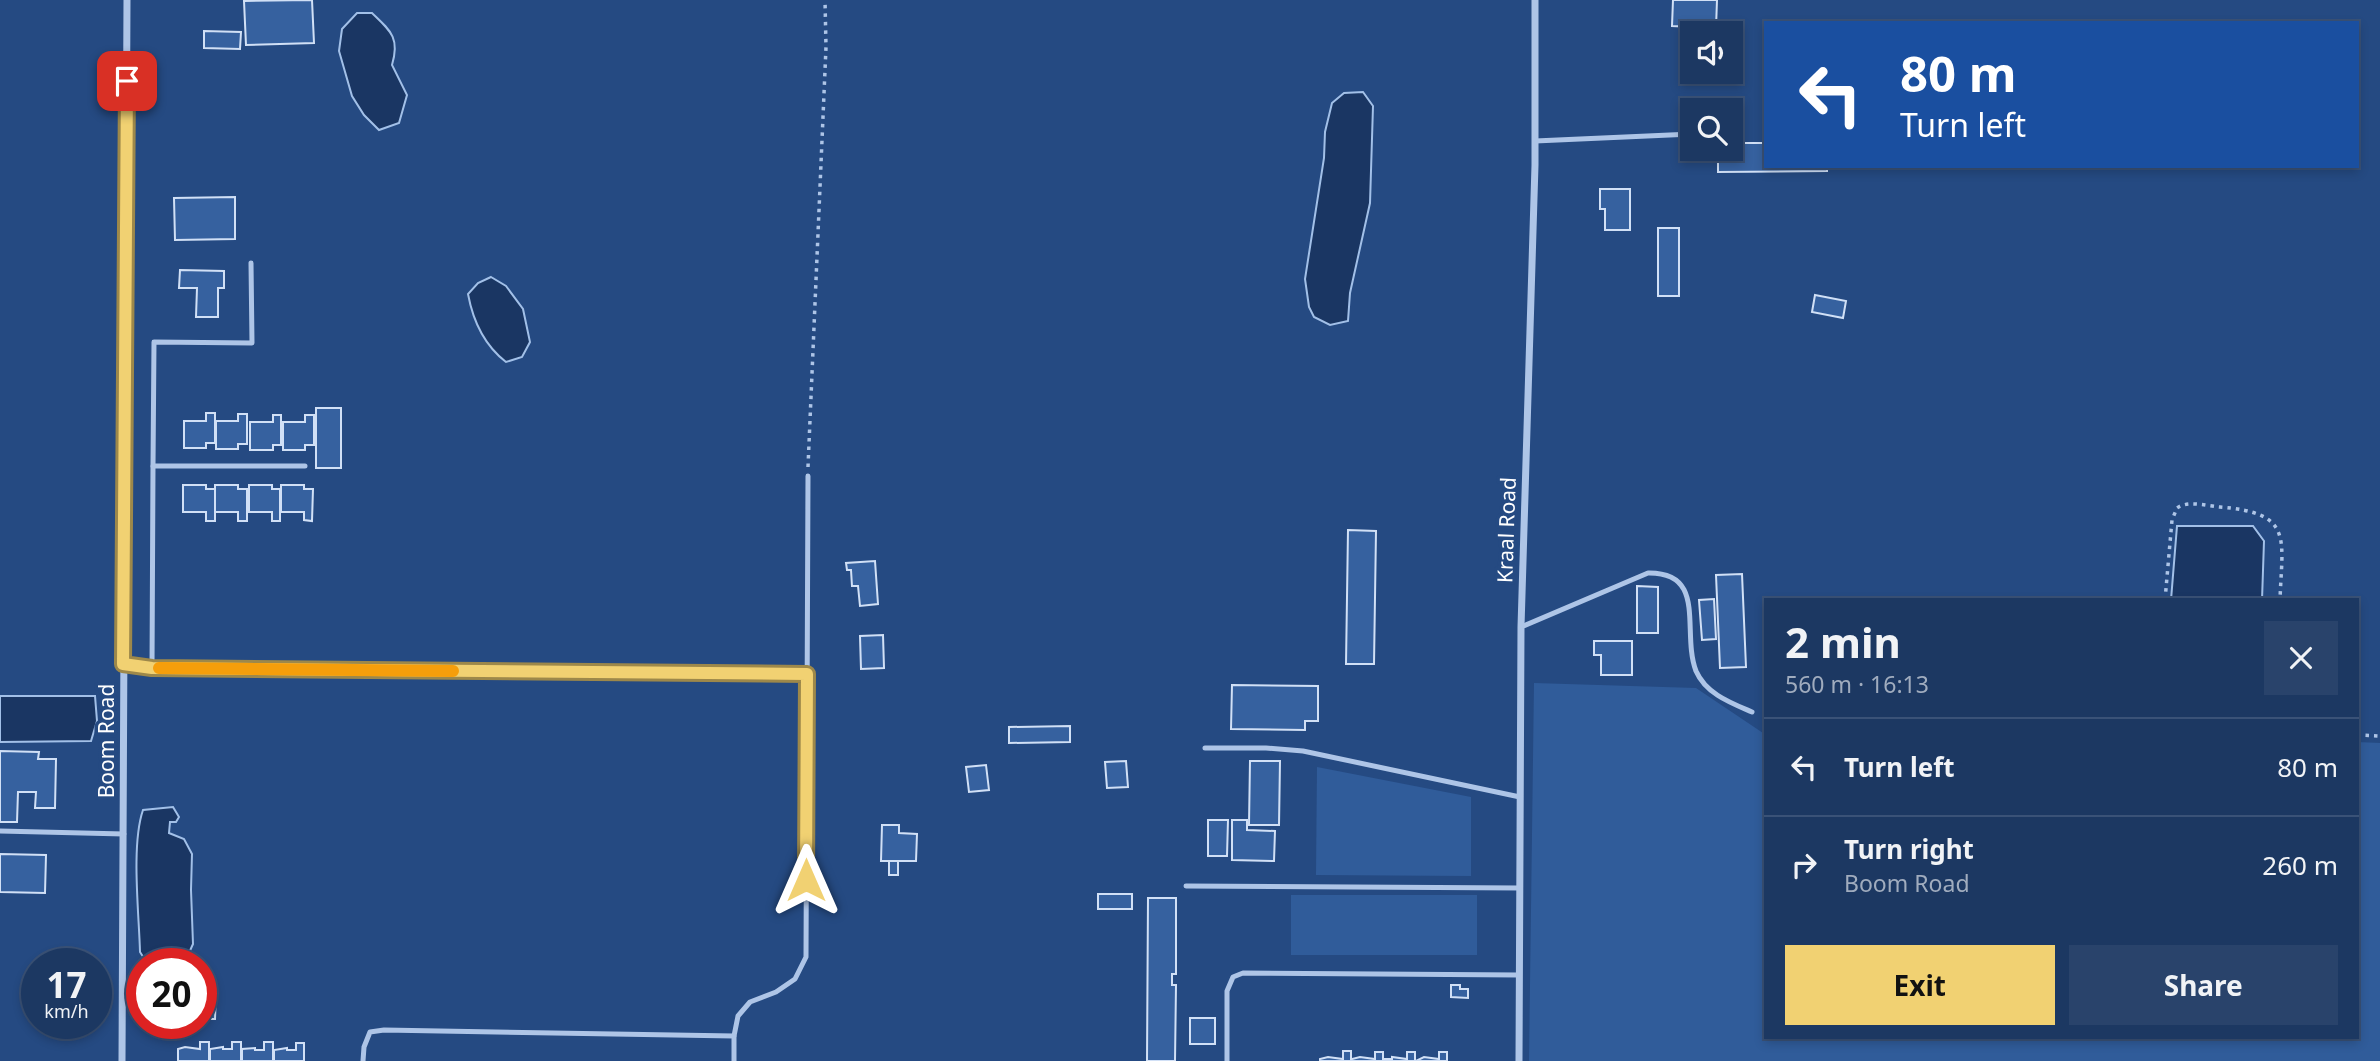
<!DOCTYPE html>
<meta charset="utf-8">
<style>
:root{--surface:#1c3862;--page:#29436b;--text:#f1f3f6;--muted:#a0acbe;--line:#3a5277;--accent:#f1d172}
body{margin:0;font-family:"Noto Sans",sans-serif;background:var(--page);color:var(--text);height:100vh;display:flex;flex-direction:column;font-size:26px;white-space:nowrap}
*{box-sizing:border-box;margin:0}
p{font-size:23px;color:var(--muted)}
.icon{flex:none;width:38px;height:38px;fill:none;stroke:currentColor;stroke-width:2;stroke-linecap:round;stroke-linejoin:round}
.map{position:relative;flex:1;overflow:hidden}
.details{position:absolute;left:1764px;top:598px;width:595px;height:441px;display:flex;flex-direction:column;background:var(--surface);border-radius:0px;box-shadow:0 4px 10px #0003,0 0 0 2px var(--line)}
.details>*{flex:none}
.top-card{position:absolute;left:1764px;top:21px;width:595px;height:147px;border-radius:0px;box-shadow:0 4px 10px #0003,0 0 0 2px var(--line);background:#1a4fa0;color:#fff;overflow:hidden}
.controls{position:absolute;left:1680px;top:21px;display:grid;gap:14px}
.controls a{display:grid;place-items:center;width:63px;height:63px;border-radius:0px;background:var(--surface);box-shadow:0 4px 10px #0003,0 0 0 2px var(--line);font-size:35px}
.speed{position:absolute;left:21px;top:948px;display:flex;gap:14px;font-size:35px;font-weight:700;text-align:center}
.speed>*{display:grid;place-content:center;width:91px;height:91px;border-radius:50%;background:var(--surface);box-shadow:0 4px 10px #0003,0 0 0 2px var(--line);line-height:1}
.speed small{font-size:18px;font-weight:400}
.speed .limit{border:10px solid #d22;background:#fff;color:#111}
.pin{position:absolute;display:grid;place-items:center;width:60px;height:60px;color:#fff;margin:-30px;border-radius:14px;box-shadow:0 4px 10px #0006}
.me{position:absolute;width:77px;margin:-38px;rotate:0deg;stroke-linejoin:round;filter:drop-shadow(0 0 5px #0008)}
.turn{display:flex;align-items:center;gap:24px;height:147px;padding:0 21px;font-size:32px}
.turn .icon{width:91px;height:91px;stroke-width:2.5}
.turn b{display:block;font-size:49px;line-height:60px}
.round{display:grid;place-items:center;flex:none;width:74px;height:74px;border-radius:0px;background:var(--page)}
.overview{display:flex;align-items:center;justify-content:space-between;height:119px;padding:0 21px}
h1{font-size:42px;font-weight:700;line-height:52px}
.button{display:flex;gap:14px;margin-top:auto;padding:14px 21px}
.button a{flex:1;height:80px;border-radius:0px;background:var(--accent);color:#111;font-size:28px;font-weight:700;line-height:80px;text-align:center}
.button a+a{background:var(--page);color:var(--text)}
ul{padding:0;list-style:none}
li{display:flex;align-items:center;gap:21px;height:98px;padding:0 21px;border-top:2px solid var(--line)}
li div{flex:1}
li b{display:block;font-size:26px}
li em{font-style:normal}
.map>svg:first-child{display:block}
.green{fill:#305c9a}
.water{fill:#1a3663;stroke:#a2c0e8;stroke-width:2}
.building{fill:#36619f;stroke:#d1e0f6;stroke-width:2}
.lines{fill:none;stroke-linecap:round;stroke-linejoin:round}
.path{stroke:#aec5e7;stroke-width:3.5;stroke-dasharray:3.5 5;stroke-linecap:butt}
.lane{stroke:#aec5e7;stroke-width:5}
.street{stroke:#aec5e7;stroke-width:7}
.route-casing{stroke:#9d884a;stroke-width:18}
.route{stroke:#f1d172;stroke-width:12}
.slow{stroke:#f59e0b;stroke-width:12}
.labels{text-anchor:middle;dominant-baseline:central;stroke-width:7;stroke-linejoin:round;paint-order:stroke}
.street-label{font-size:21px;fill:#fff;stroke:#254a82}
</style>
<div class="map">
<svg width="2380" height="1061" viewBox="0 0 2380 1061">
<rect width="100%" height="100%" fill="#254a82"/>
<g class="green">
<polygon points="1534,683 1696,688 1763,733 1766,739 1766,1038 2357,1038 2357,742 2380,743 2380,1061 1529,1061"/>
<polygon points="1317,767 1471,797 1471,876 1316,875"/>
<rect x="1291" y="895" width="186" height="60"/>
</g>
<g class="water">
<path d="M357 13H372C391 31 400 38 392 65L407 95 399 123 379 130 364 115 352 96 339 51 342 29Z"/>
<polygon points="1363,92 1373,106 1370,203 1350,293 1348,321 1330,325 1314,317 1309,307 1305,279 1324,158 1325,132 1332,103 1344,93"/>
<path d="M491 277 506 286 523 309 530 342 522 357 506 362C484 345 473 321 468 294L478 283Z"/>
<polygon points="2177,526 2253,526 2264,541 2262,600 2171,600"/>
<polygon points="0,696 95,696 97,721 91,741 0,742"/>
<path d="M173 807 179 817 176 822H170L169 833 184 839 192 854 191 890 193 944 184 964H151L147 963 140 952C139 913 131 845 143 810Z"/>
</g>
<g class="building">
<polygon points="312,0 314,43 246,45 244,1"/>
<polygon points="1673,0 1717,0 1716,28 1672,26"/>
<polygon points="204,31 241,32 240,49 204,48"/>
<polygon points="1731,143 1766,143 1766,166 1827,166 1827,171 1718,172 1718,149 1731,149"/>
<polygon points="1600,189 1630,189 1630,230 1605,230 1605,209 1600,209"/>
<polygon points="235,197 235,239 175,240 174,198"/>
<rect x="1658" y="228" width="21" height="68"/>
<polygon points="180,270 224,271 224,288 218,288 218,317 196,317 197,288 179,288"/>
<polygon points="1815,295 1846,301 1843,318 1812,312"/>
<rect x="316" y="408" width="25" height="60"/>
<polygon points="206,413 215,413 215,443 206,443 206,448 184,448 184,421 206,421"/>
<polygon points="238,414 247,414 247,444 238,444 238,449 216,449 216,421 238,421"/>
<polygon points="273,415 281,415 281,445 273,445 273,450 250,450 250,422 273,422"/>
<polygon points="305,415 314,415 314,445 305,445 305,450 283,450 283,422 305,422"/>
<polygon points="183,485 206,485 206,489 215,489 215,521 206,521 206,512 183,512"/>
<polygon points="215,485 238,485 238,489 247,489 247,521 238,521 238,512 215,512"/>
<polygon points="249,485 272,485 272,489 280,489 280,521 272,521 272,512 249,512"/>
<polygon points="281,485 304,485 304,489 313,489 312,521 304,520 304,512 281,512"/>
<polygon points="1348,530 1376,531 1374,664 1346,664"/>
<polygon points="875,561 878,604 860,606 858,586 852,586 851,570 847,570 846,563"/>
<polygon points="1742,574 1746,667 1720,668 1716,575"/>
<polygon points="1637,586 1658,587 1658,633 1637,633"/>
<polygon points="1714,599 1716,639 1702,640 1699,600"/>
<polygon points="883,635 884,668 861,669 860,636"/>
<polygon points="1594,641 1632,641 1632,675 1601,675 1601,655 1594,655"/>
<polygon points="1232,685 1318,686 1318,721 1305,721 1305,730 1231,729"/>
<polygon points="1070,726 1070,742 1009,743 1009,727"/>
<polygon points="0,751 39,752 38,759 56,759 55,808 35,808 36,792 18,792 17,822 0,822"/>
<polygon points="1126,761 1128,787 1107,788 1105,762"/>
<polygon points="1250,761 1280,761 1279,825 1249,825"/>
<polygon points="986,765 989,790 969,792 966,767"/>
<polygon points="1208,820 1228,820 1227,856 1208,856"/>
<polygon points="1232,820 1247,820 1247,830 1275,831 1274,861 1232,860"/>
<polygon points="882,825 899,825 899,833 917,834 916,861 881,861"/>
<polygon points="0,854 46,855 45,893 0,892"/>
<rect x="889" y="861" width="9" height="14"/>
<rect x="1098" y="894" width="34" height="15"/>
<polygon points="1148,898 1176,898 1176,974 1172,974 1172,985 1176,985 1175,1061 1147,1061"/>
<polygon points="1451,985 1460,985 1460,989 1468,989 1468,998 1451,997"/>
<polygon points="201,992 216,992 215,1019 201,1019"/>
<rect x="1190" y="1018" width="25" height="26"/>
<polygon points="200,1042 209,1042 209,1061 178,1061 178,1049 185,1047 200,1049"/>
<polygon points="232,1042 241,1042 241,1061 210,1061 210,1049 223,1047 223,1049 232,1049"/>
<polygon points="264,1042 273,1042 273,1061 242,1061 242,1049 255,1048 255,1050 264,1050"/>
<polygon points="296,1043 304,1043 304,1061 274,1061 274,1050 287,1048 287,1050 296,1050"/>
<polygon points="1343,1051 1351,1051 1351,1061 1320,1061 1320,1059 1328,1057 1343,1059"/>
<polygon points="1375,1052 1383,1052 1383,1061 1352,1061 1352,1059 1360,1057 1375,1059"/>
<polygon points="1407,1052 1415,1052 1415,1061 1385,1061 1385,1059 1392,1059 1392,1057 1407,1059"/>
<polygon points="1439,1052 1447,1052 1447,1061 1416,1061 1424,1057 1439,1059"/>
</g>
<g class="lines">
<g class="path">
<polyline points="808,467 826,47 825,0"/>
<path d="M2165 600 2172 520 2177 508C2188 500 2207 506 2220 507 2294 513 2282 538 2280 600"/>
<polyline points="2357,735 2380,736"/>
</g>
<g class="lane">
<polyline points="1535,141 1692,134"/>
<polyline points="153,466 154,342 252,343 251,263"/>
<polyline points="305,466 153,466 152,668 807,674"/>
<path d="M1521 627 1648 573C1708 572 1681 632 1696 671 1706 694 1731 703 1752 712"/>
<polyline points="123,664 152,668"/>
<polyline points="1205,748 1266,748 1303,751 1520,797"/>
<polyline points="0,831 124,834"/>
<polyline points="1186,886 1520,888"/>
<polyline points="734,1036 738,1016 750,1002 776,992 795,979 806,957 808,476"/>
<polyline points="363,1061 364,1047 370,1032 384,1030 734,1036 734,1061"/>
<polyline points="1227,1061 1227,991 1233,977 1243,973 1519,975"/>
</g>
<g class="street">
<polyline points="122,1061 127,0"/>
<polyline points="1519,1061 1521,627 1535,165 1535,0"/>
</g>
</g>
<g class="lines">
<g class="route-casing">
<polyline id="route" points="127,81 123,664 152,668 807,674 806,880"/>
</g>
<use href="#route" class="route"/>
<polyline class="slow" points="159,668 453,671"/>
</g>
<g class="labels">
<g class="street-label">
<text transform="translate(1506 530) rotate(-88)">Kraal Road</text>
<text transform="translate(106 741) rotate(-90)">Boom Road</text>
</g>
</g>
</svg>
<div class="controls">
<a><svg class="icon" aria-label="sound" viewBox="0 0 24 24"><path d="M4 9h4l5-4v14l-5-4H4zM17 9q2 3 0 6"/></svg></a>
<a><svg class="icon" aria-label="search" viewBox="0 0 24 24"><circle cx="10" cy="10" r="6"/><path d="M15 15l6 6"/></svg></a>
</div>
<div class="speed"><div>17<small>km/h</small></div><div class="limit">20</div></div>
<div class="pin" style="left:127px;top:81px;background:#d93025"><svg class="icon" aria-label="arrive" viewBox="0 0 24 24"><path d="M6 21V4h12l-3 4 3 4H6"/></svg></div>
<svg class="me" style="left:806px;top:880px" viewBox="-20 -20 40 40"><path d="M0-17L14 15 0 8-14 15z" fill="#f1d172" stroke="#fff" stroke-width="4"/></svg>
<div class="top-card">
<div class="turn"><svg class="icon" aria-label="left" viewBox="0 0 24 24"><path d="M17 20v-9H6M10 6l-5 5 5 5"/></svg><div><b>80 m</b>Turn left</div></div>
</div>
<section class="details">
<div class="overview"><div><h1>2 min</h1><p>560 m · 16:13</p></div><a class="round"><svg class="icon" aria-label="close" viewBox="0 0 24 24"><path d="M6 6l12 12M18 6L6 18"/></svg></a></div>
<ul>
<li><svg class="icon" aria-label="left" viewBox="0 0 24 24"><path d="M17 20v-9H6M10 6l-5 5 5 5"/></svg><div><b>Turn left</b></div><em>80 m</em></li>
<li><svg class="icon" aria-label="right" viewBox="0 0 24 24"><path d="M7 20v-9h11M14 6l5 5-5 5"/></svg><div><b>Turn right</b><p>Boom Road</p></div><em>260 m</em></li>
</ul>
<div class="button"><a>Exit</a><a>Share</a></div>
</section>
</div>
